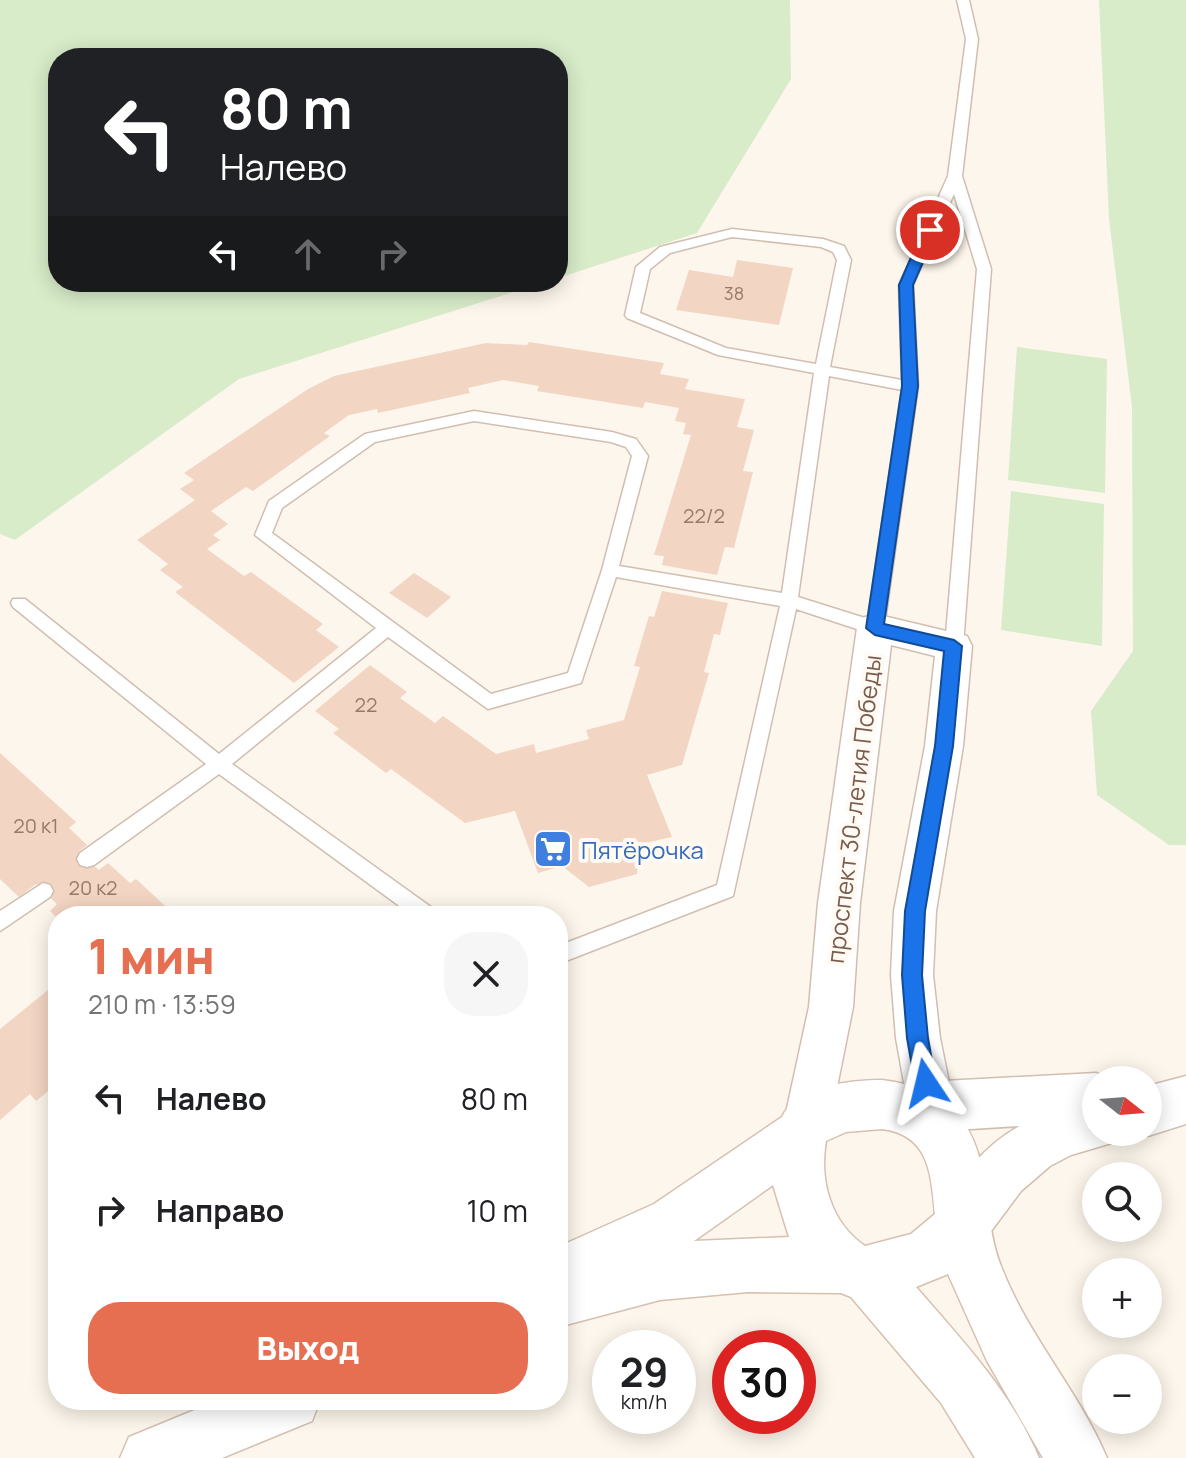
<!DOCTYPE html>
<html lang="ru">
<meta charset="utf-8">
<style>
:root{--surface:#fff;--page:#f6f6f6;--text:#202124;--muted:#757577;--accent:#e76f51}
body{margin:0;font-family:Manrope,sans-serif;background:var(--page);color:var(--text);height:100vh;display:flex;flex-direction:column;font-size:30px;white-space:nowrap}
*{box-sizing:border-box;margin:0}
p{font-size:26px;color:var(--muted)}
.icon{flex:none;width:44px;height:44px;fill:none;stroke:currentColor;stroke-width:2;stroke-linecap:round;stroke-linejoin:round}
.map{position:relative;flex:1;overflow:hidden}
.sheet{position:absolute;left:48px;top:906px;width:520px;height:504px;display:flex;flex-direction:column;background:var(--surface);border-radius:32px;box-shadow:0 4px 20px #0003}
.sheet>*{flex:none}
.top-card{position:absolute;left:48px;top:48px;width:520px;height:244px;border-radius:32px;box-shadow:0 4px 20px #0003;background:#202124;color:#fff;overflow:hidden}
.needle{width:52px;rotate:107deg}
.tools{position:absolute;left:1082px;top:1066px;display:grid;gap:16px}
.tools a{display:grid;place-items:center;width:80px;height:80px;border-radius:50%;background:var(--surface);box-shadow:0 4px 20px #0003;font-size:40px}
.speed{position:absolute;left:592px;top:1330px;display:flex;gap:16px;font-size:40px;font-weight:700;text-align:center}
.speed>*{display:grid;place-content:center;width:104px;height:104px;border-radius:50%;background:var(--surface);box-shadow:0 4px 20px #0003;line-height:1}
.speed small{font-size:20px;font-weight:400}
.speed .limit{border:12px solid #d22;background:#fff;color:#111}
.pin{position:absolute;display:grid;place-items:center;width:68px;height:68px;color:#fff;margin:-34px;border:4px solid #fff;border-radius:50%;box-shadow:0 2px 8px #0007}
.me{position:absolute;width:88px;margin:-44px;rotate:350deg;stroke-linejoin:round;filter:drop-shadow(0 0 6px #0008)}
.turn{display:flex;align-items:center;gap:28px;height:168px;padding:0 40px;font-size:36px}
.turn .icon{width:104px;height:104px;stroke-width:2.5}
.turn b{display:block;font-size:56px;line-height:68px}
.lanes{display:flex;align-items:center;height:76px;padding:0 40px;background:#0003;justify-content:center;gap:40px;direction:ltr}
.lanes .off{opacity:.35}
.round{display:grid;place-items:center;flex:none;width:84px;height:84px;border-radius:32px;background:var(--page)}
.summary{display:flex;align-items:center;justify-content:space-between;height:136px;padding:0 40px}
h1{font-size:48px;font-weight:800;line-height:60px;color:var(--accent)}
.primary-button{display:flex;gap:16px;margin-top:auto;padding:16px 40px}
.primary-button a{flex:1;height:92px;border-radius:32px;background:var(--accent);color:#fff;font-size:32px;font-weight:800;line-height:92px;text-align:center}
ul{padding:0;list-style:none}
li{display:flex;align-items:center;gap:24px;height:112px;padding:0 40px}
li div{flex:1}
li b{display:block;font-size:30px}
li em{font-style:normal}
.map>svg:first-child{display:block}
.green{fill:#d8ecc9}
.building{fill:#f3d5c3}
.lines{fill:none;stroke-linecap:round;stroke-linejoin:round}
.service-casing{stroke:#d1beb0;stroke-width:3}
.minor-casing{stroke:#d1beb0;stroke-width:3}
.tertiary-casing{stroke:#d1beb0;stroke-width:3}
.secondary-casing{stroke:#d6c0b0;stroke-width:3}
.service{fill:#fff;fill-rule:evenodd}
.minor{fill:#fff;fill-rule:evenodd}
.tertiary{fill:#fff;fill-rule:evenodd}
.secondary{fill:#fff;fill-rule:evenodd}
.route{fill:#1a73e8;stroke:#114b97;stroke-width:2}
.labels{text-anchor:middle;dominant-baseline:central;stroke-width:8;stroke-linejoin:round;paint-order:stroke}
.far-number-label{font-size:18px;fill:#987a6a}
.number-label{font-size:20px;fill:#987a6a}
.street-label{font-size:24px;fill:#7a5c4d;stroke:#fffaf3}
.shop-label{font-size:24px;fill:#366cbe;stroke:#fffaf3;text-anchor:start}
</style>
<div class="map">
<svg width="1186" height="1458" viewBox="0 0 1186 1458">
<rect width="100%" height="100%" fill="#fdf6ec"/>
<g class="green">
<polygon points="0,0 790,0 791,79 697,233 558,278 558,58 58,58 58,282 545,282 239,379 15,540 0,534"/>
<polygon points="1099,0 1186,0 1186,845 1169,845 1097,795 1091,711 1133,651 1132,407 1109,219"/>
<polygon points="1017,347 1107,359 1105,493 1008,480"/>
<polygon points="1011,491 1104,504 1102,646 1001,630"/>
</g>
<g class="building">
<polygon points="737,260 793,268 779,325 676,310 689,270 733,277"/>
<polygon points="529,342 664,363 660,374 689,379 685,389 745,399 737,427 754,430 743,471 753,472 734,548 725,547 717,575 662,565 664,556 654,555 691,435 683,434 686,423 675,421 679,408 645,402 643,408 537,391 539,386 503,380 468,388 470,393 378,413 377,409 349,415 324,433 330,436 253,491 246,487 211,511 228,524 213,535 220,540 207,549 244,576 251,572 323,624 316,630 339,647 294,683 175,592 183,587 160,570 168,564 137,540 195,500 180,489 194,480 184,473 308,389 334,376 486,343 527,345"/>
<polygon points="414,573 451,597 427,618 389,593"/>
<polygon points="662,591 728,603 720,635 714,634 704,672 709,673 682,765 647,775 672,837 640,844 637,874 589,887 562,866 538,873 515,811 465,823 391,769 386,773 333,733 339,729 315,711 370,665 407,692 400,698 435,723 443,716 496,754 534,744 536,753 589,739 586,730 624,720 640,667 634,666 649,616 654,617"/>
<polygon points="0,753 76,822 69,828 87,845 78,852 99,870 108,863 130,883 136,879 176,916 58,916 58,919 50,911 57,904 36,884 19,897 0,879"/>
<polygon points="58,982 58,1083 36,1101 30,1094 0,1120 0,1029"/>
</g>
<g class="lines">
<g class="service-casing">
<g id="service">
<path d="M957 0H969L978 39 962 176 991 269 963 646 954 653 945 646 977 269 954 194 913 285 918 386 884 628 875 635 796 609 733 896 558 964V946L717 885 780 606 616 577 581 683 488 709 388 637 232 764 435 910 438 916H413L219 774 94 865 87 867 80 865 77 859 80 853 206 764 13 607 11 603 13 599H25L219 754 376 628 255 535 269 501 365 434 474 411 612 432 636 439 648 456 619 566 782 593 814 373 718 355 627 318 625 315 636 267 660 247 732 229 823 239 844 246 851 260 830 367 902 380 899 285 948 176 966 39ZM732 237 821 247 833 252 837 260 816 364 726 348 640 313 650 269 670 253ZM829 376 902 390 868 619 798 597ZM474 421 611 442 626 447 632 456 602 570 568 673 491 694 272 533 282 508 375 442Z"/>
<polygon points="43,883 50,885 53,891 50,897 0,931 0,911"/>
</g>
</g>
<g class="minor-casing">
<polygon id="minor" points="875,614 967,636 972,646 963,746 936,911 933,975 940,1038 958,1127 951,1142 935,1149 919,1142 912,1127 896,1038 891,975 894,911 925,746 935,656 891,645 860,903 853,1007 830,1122 823,1137 807,1143 791,1137 784,1122 809,1007 818,903 857,628 862,618"/>
</g>
<g class="tertiary-casing">
<g id="tertiary">
<path d="M1096 1073 1114 1080H1096V1132H1119L1115 1142 1071 1155 1050 1166 1021 1191 980 1246 961 1254 942 1246 934 1227C950 1188 982 1146 1020 1126L906 1133 888 1125 880 1108 888 1091 906 1083Z"/>
<polygon points="1186,1076 1186,1124 1148,1136 1139,1132 1148,1132 1148,1086"/>
</g>
</g>
<g class="secondary-casing">
<g id="secondary">
<path d="M882 1080C907 1083 937 1092 954 1110 994 1153 981 1216 1001 1266 1027 1335 1079 1391 1107 1458H1043L987 1361 948 1274 916 1287C962 1340 1012 1393 1039 1458H975L941 1403 851 1297 841 1293 748 1292 660 1300 558 1327V1247L654 1204 782 1117C797 1085 852 1080 882 1080ZM882 1129C930 1135 931 1175 935 1214L911 1234 865 1246C831 1223 819 1181 826 1141L846 1132ZM773 1185 789 1237 694 1241Z"/>
<polygon points="219,1400 320,1400 312,1421 222,1458 120,1458 129,1437"/>
</g>
</g>
<use href="#service" class="service"/>
<use href="#minor" class="minor"/>
<use href="#tertiary" class="tertiary"/>
<use href="#secondary" class="secondary"/>
</g>
<polygon class="route" points="930,226 937,230 913,285 918,386 884,624 954,640 962,646 953,746 925,911 922,975 928,1038 936,1083 933,1090 926,1093 918,1090 915,1083 907,1038 902,975 905,911 935,746 944,651 875,635 866,628 902,386 899,285 923,230"/>
<defs>
<g id="supermarket-square" transform="scale(2)"><rect x="-9" y="-9" width="18" height="18" rx="4" fill="#3f7fe0" stroke="#fffaf3"/><path d="M-6-5.5h2.5l.6 2H6L4.5 2H-2.5L-4.4-4H-6ZM-1.5 3.2a1.3 1.3 0 1 0 .1 0ZM3 3.2a1.3 1.3 0 1 0 .1 0Z" fill="#fff"/></g>
</defs>
<g fill-rule="evenodd">
<use href="#supermarket-square" x="553" y="849"/>
</g>
<g class="labels">
<g class="far-number-label">
<text x="734" y="293">38</text>
</g>
<g class="number-label">
<text x="704" y="515">22/2</text>
<text x="366" y="704">22</text>
<text x="36" y="825">20 к1</text>
<text x="93" y="887">20 к2</text>
</g>
<g class="street-label">
<text transform="translate(853 809) rotate(-83)">проспект 30-летия Победы</text>
</g>
<g class="shop-label">
<text x="581" y="849">Пятёрочка</text>
</g>
</g>
</svg>
<div class="tools">
<a><svg class="needle" viewBox="-14 -14 28 28"><path d="M0-13l5 13h-10z" fill="#e53935"/><path d="M0 13l5-13h-10z" fill="#757577"/></svg></a>
<a><svg class="icon" aria-label="search" viewBox="0 0 24 24"><circle cx="10" cy="10" r="6"/><path d="M15 15l6 6"/></svg></a>
<a>+</a>
<a>−</a>
</div>
<div class="speed"><div>29<small>km/h</small></div><div class="limit">30</div></div>
<div class="pin" style="left:930px;top:230px;background:#d93025"><svg class="icon" aria-label="arrive" viewBox="0 0 24 24"><path d="M6 21V4h12l-3 4 3 4H6"/></svg></div>
<svg class="me" style="left:926px;top:1083px" viewBox="-20 -20 40 40"><path d="M0-17L14 15 0 8-14 15z" fill="#1a73e8" stroke="#fff" stroke-width="4"/></svg>
<div class="top-card">
<div class="turn"><svg class="icon" aria-label="left" viewBox="0 0 24 24"><path d="M17 20v-9H6M10 6l-5 5 5 5"/></svg><div><b>80 m</b>Налево</div></div>
<div class="lanes"><svg class="icon" aria-label="left" viewBox="0 0 24 24"><path d="M17 20v-9H6M10 6l-5 5 5 5"/></svg><svg class="icon off" aria-label="ahead" viewBox="0 0 24 24"><path d="M12 20V5M6 11l6-6 6 6"/></svg><svg class="icon off" aria-label="right" viewBox="0 0 24 24"><path d="M7 20v-9h11M14 6l5 5-5 5"/></svg></div>
</div>
<section class="sheet">
<div class="summary"><div><h1>1 мин</h1><p>210 m · 13:59</p></div><a class="round"><svg class="icon" aria-label="close" viewBox="0 0 24 24"><path d="M6 6l12 12M18 6L6 18"/></svg></a></div>
<ul>
<li><svg class="icon" aria-label="left" viewBox="0 0 24 24"><path d="M17 20v-9H6M10 6l-5 5 5 5"/></svg><div><b>Налево</b></div><em>80 m</em></li>
<li><svg class="icon" aria-label="right" viewBox="0 0 24 24"><path d="M7 20v-9h11M14 6l5 5-5 5"/></svg><div><b>Направо</b></div><em>10 m</em></li>
</ul>
<div class="primary-button"><a>Выход</a></div>
</section>
</div>
